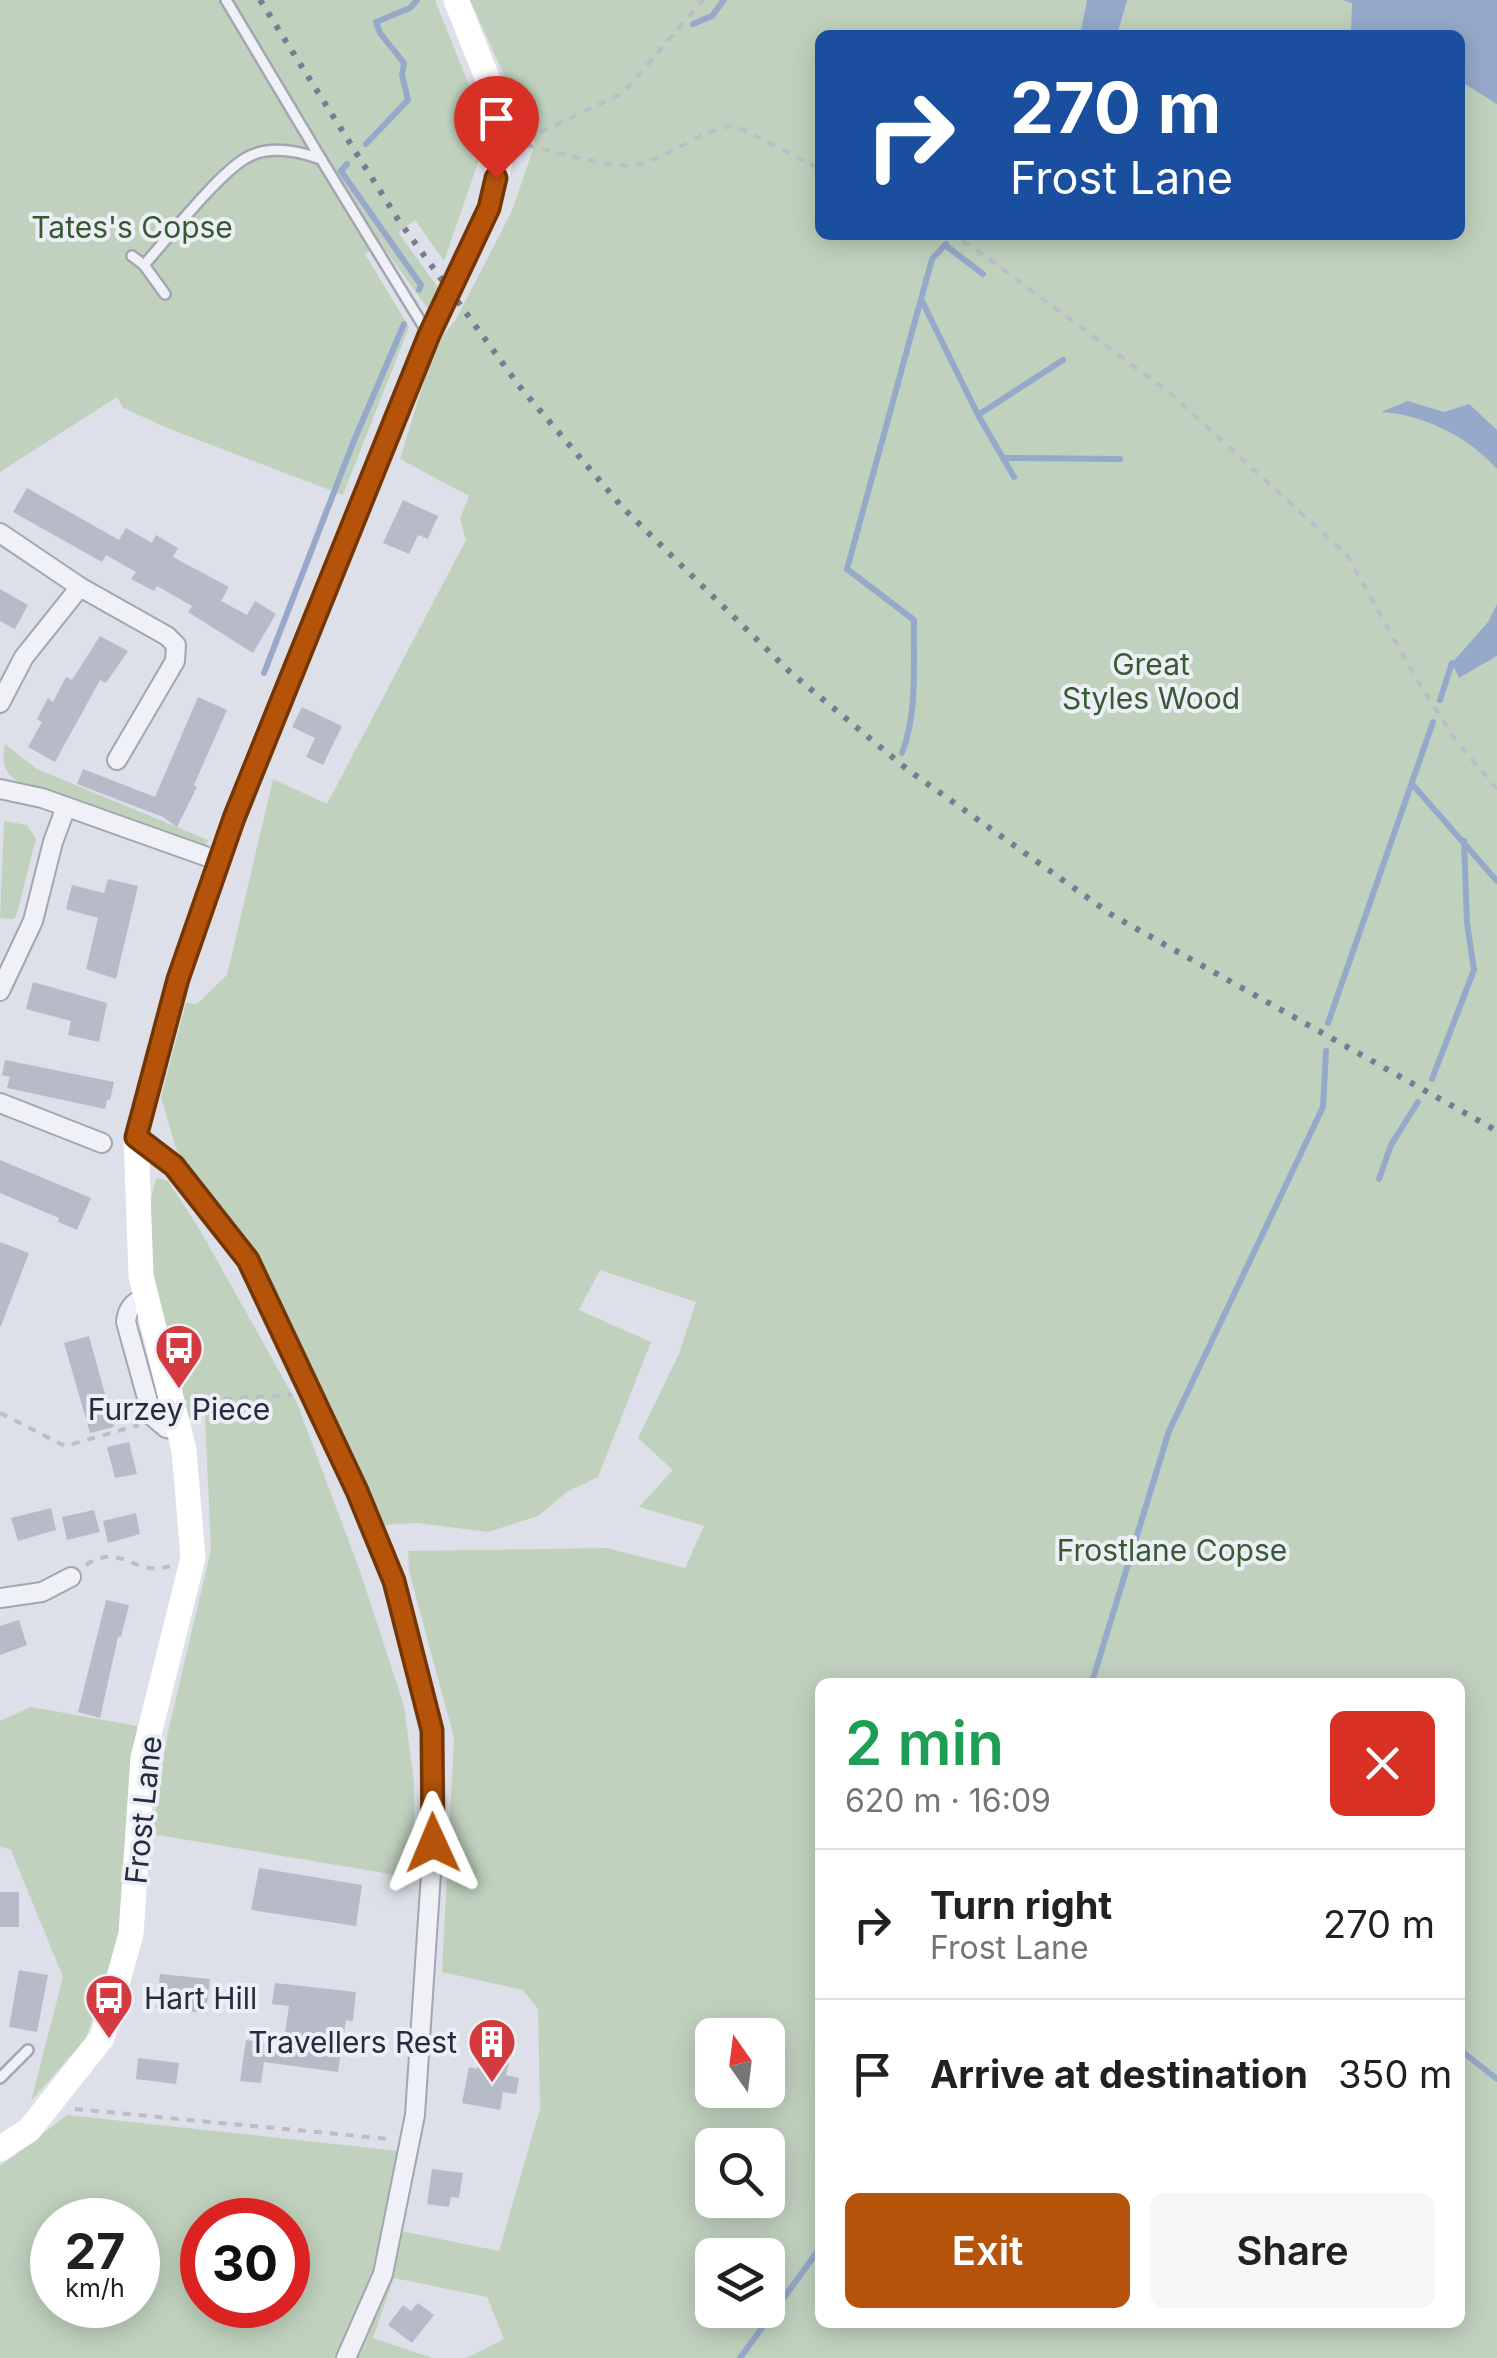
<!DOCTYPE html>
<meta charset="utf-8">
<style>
:root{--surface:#fff;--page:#f6f6f6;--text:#202124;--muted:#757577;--line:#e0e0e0;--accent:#b45309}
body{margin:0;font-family:Inter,sans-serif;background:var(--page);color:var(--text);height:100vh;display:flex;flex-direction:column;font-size:38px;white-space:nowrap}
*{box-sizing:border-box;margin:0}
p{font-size:32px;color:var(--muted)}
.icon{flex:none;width:55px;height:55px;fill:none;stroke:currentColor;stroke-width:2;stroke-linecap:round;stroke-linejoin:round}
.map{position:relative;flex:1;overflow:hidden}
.panel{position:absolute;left:815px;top:1678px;width:650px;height:650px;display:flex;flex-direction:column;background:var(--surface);border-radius:15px;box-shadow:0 5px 25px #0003}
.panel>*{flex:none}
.top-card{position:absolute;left:815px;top:30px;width:650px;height:210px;border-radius:15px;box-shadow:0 5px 25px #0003;background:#1a4fa0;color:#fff;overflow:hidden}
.needle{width:65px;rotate:346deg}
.tools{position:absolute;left:695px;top:2018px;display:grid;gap:20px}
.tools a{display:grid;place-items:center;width:90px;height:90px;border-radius:15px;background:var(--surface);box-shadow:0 5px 25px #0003;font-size:50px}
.speed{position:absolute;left:30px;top:2198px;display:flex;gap:20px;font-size:50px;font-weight:700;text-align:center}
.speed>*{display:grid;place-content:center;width:130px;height:130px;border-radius:50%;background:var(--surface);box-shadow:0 5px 25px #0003;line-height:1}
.speed small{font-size:25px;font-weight:400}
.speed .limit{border:15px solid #d22;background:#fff;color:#111}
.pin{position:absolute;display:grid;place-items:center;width:85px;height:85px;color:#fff;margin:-102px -42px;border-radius:50% 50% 50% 0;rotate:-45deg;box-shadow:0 0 10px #0007}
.pin .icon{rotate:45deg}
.me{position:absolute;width:110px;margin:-55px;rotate:359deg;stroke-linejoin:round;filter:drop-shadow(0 0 8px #0008)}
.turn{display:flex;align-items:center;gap:35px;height:210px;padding:0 30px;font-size:45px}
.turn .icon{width:130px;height:130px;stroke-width:2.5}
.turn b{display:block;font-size:70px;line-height:85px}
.round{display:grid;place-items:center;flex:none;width:105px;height:105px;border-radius:15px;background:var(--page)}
.head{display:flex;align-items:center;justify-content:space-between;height:170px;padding:0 30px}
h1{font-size:60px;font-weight:600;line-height:75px;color:#1e9e55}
.cta{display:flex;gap:20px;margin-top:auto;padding:20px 30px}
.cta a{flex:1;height:115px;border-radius:15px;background:var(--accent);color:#fff;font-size:40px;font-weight:600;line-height:115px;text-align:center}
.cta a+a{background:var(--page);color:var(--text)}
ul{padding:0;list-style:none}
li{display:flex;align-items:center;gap:30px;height:150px;padding:0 30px;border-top:2px solid var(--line)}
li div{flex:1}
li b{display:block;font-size:38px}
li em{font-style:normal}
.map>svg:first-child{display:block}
.green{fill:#c0d2be;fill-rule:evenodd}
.water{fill:#96a9ca}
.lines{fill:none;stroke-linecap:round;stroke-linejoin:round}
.stream{stroke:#96a9ca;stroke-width:6}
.building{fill:#b7bbc8}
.lane-casing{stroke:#a2a6b2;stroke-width:14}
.street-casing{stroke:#a2a6b2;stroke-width:22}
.path{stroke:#bbbec6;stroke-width:4;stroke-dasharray:8 8;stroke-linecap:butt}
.lane{stroke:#f0f1f6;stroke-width:9}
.street{stroke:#f0f1f6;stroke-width:18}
.secondary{stroke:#fff;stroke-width:25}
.rail{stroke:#767d92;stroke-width:6;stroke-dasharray:5 10;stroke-linecap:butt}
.route-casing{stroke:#753606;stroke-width:25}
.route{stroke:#b45309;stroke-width:18}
.labels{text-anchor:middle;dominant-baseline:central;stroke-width:8;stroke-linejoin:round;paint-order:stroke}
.park-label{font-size:30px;fill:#365b32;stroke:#eceff5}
.poi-label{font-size:30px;fill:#262c3f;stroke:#eceff5}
.street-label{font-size:30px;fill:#262c3f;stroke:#eceff5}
</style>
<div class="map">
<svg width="1497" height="2358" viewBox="0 0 1497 2358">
<rect width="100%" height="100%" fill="#dde0e8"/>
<g class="green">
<polygon points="0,0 435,0 475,100 491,125 444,261 415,220 398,232 439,289 428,309 381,244 365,254 409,327 343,495 172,430 123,408 117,397 0,472"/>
<path d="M470 0H1497V2358H467L504 2339 487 2297 394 2278 373 2338 432 2358H0V2166L67 2115 408 2152 396 2230 499 2251 540 2109 538 2009 523 1990 442 1972 454 1738 409 1571 408 1551 607 1548 685 1568 704 1526 639 1507 673 1470 638 1438 679 1354 696 1302 600 1270 579 1310 651 1342 598 1477 567 1492 538 1516 488 1532 417 1523 384 1525 346 1453 262 1264 183 1172 161 1097 186 1003 197 1004 227 975 273 779 327 804 466 540 460 519 469 496 400 459 435 346 455 321 511 213 535 144ZM820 35H1460V235H820ZM820 1682H1460V2322H820ZM712 2035H768V2090H712ZM712 2145H768V2200H712ZM52 2220H138V2305H52ZM202 2220H288V2305H202ZM712 2255H768V2310H712Z"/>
<path d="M5 744 37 769 208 840 204 849 22 785C5 774 1 764 5 744Z"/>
<polygon points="4,821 27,825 36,839 17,913 14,919 0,918"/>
<path d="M157 1178 168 1181 200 1230 297 1403 360 1571 404 1706 414 1782V1878L151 1834 168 1732 211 1550 205 1416 187 1418C171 1357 132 1236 157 1178Z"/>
<polygon points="31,1707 137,1726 120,1933 86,2038 31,2101 63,1977 11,1850 0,1846 0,1721"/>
</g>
<g class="water">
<polygon points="1087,0 1127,0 1117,35 1080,35"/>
<polygon points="1342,0 1497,0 1497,104 1460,81 1460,35 1356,35 1351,30 1352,3"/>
<path d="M1408 401 1444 412 1469 404 1497 430V469C1470 438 1423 414 1381 412Z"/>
<polygon points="1497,604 1497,656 1459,678 1452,663 1488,622"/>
</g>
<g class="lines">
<g class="stream">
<polyline points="693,24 712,16 724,0"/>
<polyline points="366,144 408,100 402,75 404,63 380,33 376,22 410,8 417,0"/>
<polyline points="347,164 341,171 421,285 419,290"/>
<polyline points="945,245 983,274"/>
<polyline points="922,301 978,415 1014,477"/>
<polyline points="978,415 1063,360"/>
<polyline points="1006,458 1120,459"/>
<polyline points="264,673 353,443 404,324"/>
<polyline points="1440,700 1452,663"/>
<path d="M902 753C918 712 913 664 914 620L847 569 932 259 946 244"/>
<polyline points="1413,785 1497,881"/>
<polyline points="1328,1023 1433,722"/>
<polyline points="1432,1079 1474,970 1467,923 1464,841"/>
<polyline points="1379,1179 1391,1145 1418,1102"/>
<polyline points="1092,1682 1169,1431 1323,1107 1326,1051"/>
<polyline points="1460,2050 1497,2079"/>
<polyline points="740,2358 820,2248"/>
</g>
</g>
<g class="building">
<polygon points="27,488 119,540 126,528 152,543 156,535 178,548 173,557 229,587 221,601 247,615 255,601 276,614 253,653 188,612 192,606 157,586 154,591 131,579 136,572 106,555 102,562 13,512"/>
<polygon points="403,500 438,516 428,539 418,535 409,554 383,543"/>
<polygon points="0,589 28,605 15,629 0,621"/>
<polygon points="100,636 128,651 106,683 100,680 55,762 28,747 42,722 37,719 48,698 53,702 66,677 72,680"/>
<polygon points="198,697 227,710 194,785 197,787 177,827 163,817 77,784 83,769 155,797"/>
<polygon points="302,707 342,726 323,765 306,757 315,738 292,727"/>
<polygon points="108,879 138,886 116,979 86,969 98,918 66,909 72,885 104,893"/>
<polygon points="33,982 107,1003 99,1042 68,1035 71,1021 26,1009"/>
<polygon points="5,1060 114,1082 110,1100 107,1100 105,1109 7,1088 10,1077 2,1075"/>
<polygon points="0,1160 91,1198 77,1230 58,1222 59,1218 0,1193"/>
<polygon points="0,1242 29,1253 1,1326 0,1326"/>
<polygon points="89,1336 114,1427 90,1433 64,1343"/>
<polygon points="129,1442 137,1474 115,1478 107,1447"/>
<polygon points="51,1508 56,1530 18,1541 11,1518"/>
<polygon points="94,1510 100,1532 67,1540 62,1517"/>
<polygon points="136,1513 140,1534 108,1543 103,1521"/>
<polygon points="106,1600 129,1605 121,1637 118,1637 100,1718 78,1712"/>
<polygon points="19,1620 27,1645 0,1655 0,1626"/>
<polygon points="259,1868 362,1885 356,1926 251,1910"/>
<rect x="0" y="1892" width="19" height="35"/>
<polygon points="19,1970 48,1975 37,2032 9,2027"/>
<polygon points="160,1974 210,1979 206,2013 156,2008"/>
<polygon points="275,1983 356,1992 353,2021 346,2020 338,2072 264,2062 261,2083 240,2081 246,2040 283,2046 289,2006 272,2004"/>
<polygon points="480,2057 509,2062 506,2075 519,2078 516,2094 503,2092 500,2110 462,2103 469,2067 477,2069"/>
<polygon points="138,2058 179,2063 176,2084 136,2079"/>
<polygon points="432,2169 463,2173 459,2198 451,2197 449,2207 427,2204"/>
<polygon points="418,2303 434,2315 412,2343 388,2325 403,2305 411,2311"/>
</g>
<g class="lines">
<g class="lane-casing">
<g id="lane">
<polyline points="226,0 321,159"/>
<polyline points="132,256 144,265 165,294"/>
<path d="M144 265C168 238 218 174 246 158 268 145 298 151 321 159L427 332"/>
<polyline points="0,2078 28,2050"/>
</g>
</g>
<g class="street-casing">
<g id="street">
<polyline points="0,533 80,587 167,636 176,645 175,661 117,760"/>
<polyline points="0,703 24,657 80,587"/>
<polyline points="0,789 42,798 219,861"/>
<polyline points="0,991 33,921 53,842 66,807"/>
<polyline points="0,1103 102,1143"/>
<polyline points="136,1137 174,1166 248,1260 357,1491 393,1581 432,1731 433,1843 415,2115 383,2274 346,2358"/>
<path d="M146 1296C134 1302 127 1308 126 1322L152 1416 166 1428 180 1431"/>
<polyline points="0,1598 42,1592 71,1577"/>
</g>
</g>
<g class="path">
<polyline points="526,139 623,93 703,0"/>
<path d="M526 145C549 150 614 169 634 165 670 159 700 128 736 126L820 169"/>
<polyline points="948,235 970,245 1170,393 1347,555 1417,680 1457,742 1497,789"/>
<polyline points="192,1400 292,1395"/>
<polyline points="0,1413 65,1446 139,1425"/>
<path d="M86 1565C121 1541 134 1578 170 1566"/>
<polyline points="75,2109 389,2139"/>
</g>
<use href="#lane" class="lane"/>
<use href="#street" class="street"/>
<polyline class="secondary" points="0,2149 29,2130 102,2038 131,1934 143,1758 193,1558 184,1450 141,1276 136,1137 178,979 234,817 429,335 489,208 503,148 494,95 456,0"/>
<polyline class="rail" points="260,0 399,221 520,387 623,508 790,672 908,770 1112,915 1497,1131"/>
</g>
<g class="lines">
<g class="route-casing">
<polyline id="route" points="433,1843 432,1730 394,1581 357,1491 248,1260 174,1166 136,1137 178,979 234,818 429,335 489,208 496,178"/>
</g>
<use href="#route" class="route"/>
</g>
<defs>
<g id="bus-pin" transform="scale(2.5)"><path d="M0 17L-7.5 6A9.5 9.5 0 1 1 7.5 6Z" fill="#d43b41" stroke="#eceff5"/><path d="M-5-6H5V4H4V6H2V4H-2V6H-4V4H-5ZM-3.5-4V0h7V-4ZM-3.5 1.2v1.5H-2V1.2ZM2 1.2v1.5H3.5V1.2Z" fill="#fff"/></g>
<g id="building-pin" transform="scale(2.5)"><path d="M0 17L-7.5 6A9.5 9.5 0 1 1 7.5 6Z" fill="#d43b41" stroke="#eceff5"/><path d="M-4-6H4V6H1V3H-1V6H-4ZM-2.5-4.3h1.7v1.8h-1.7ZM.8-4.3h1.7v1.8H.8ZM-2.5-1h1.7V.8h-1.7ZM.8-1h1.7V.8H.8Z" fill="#fff"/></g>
</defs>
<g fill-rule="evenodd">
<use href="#bus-pin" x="179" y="1348"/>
<use href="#bus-pin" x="109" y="1998"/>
<use href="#building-pin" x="492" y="2042"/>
</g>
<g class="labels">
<g class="park-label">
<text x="132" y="227">Tates's Copse</text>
<text x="1151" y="664">Great<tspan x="1151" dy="34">Styles Wood</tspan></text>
<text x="1172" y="1550">Frostlane Copse</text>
</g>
<g class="poi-label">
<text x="179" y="1409">Furzey Piece</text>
<text x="144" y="1998" text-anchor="start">Hart Hill</text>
<text x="457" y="2042" text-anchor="end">Travellers Rest</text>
</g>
<g class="street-label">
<text transform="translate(143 1810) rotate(-84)">Frost Lane</text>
</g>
</g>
</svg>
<div class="tools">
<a><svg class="needle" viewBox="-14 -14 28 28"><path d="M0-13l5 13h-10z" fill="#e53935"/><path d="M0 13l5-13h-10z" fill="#757577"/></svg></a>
<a><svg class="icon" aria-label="search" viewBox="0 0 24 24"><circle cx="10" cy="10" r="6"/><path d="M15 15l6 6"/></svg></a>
<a><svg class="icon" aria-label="layers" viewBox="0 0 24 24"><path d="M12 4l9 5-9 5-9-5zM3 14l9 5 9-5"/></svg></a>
</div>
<div class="speed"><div>27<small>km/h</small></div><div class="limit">30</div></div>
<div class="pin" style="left:496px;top:178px;background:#d93025"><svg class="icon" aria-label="arrive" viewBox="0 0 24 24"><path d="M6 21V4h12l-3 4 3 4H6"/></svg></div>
<svg class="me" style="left:433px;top:1843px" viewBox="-20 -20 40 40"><path d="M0-17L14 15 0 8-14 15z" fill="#b45309" stroke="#fff" stroke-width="4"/></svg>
<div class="top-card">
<div class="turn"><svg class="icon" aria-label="right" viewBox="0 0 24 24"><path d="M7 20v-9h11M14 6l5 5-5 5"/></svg><div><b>270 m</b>Frost Lane</div></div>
</div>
<section class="panel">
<div class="head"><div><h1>2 min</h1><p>620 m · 16:09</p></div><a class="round" style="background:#d93025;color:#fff"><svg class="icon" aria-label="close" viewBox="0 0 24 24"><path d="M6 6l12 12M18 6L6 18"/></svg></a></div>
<ul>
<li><svg class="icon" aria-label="right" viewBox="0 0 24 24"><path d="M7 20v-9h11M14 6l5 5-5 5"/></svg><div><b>Turn right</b><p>Frost Lane</p></div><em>270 m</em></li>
<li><svg class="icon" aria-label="arrive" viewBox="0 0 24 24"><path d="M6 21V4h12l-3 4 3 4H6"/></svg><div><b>Arrive at destination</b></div><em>350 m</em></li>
</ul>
<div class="cta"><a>Exit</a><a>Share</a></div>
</section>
</div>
